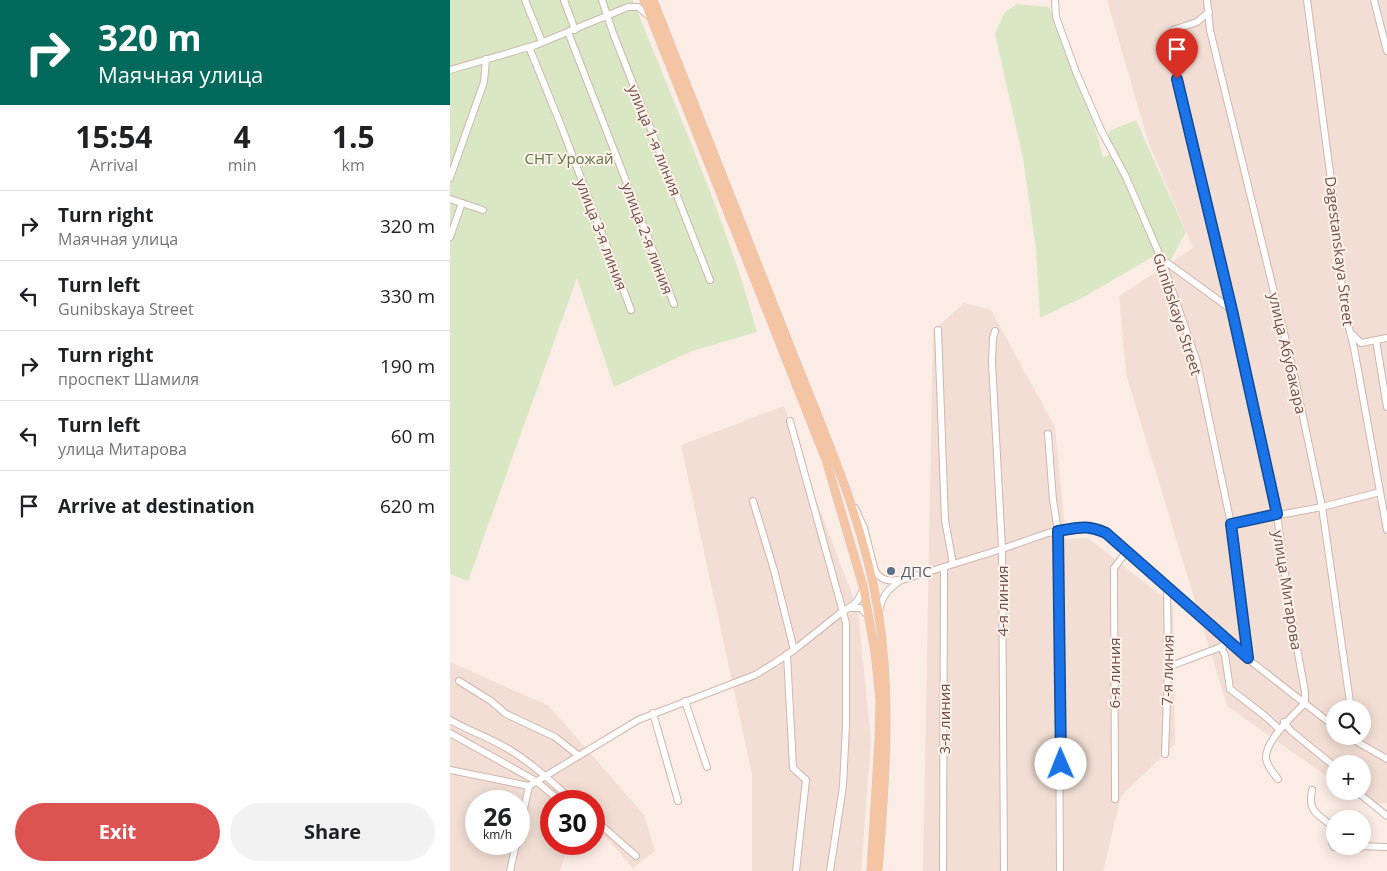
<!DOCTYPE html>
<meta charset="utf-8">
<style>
:root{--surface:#fff;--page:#f2f2f2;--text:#202124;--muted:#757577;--line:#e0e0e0;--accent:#dd5352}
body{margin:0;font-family:"Open Sans",sans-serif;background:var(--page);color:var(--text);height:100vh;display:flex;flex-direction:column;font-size:19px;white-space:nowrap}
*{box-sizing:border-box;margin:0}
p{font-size:16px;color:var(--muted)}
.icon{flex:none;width:28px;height:28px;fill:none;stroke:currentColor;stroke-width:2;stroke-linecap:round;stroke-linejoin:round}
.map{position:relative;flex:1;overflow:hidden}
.side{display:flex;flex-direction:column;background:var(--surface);width:450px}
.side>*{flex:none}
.guide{background:#00695c;color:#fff;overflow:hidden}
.tools{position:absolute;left:876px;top:700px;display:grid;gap:10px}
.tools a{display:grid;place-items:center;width:45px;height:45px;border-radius:50%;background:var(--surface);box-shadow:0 2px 12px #0003;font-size:25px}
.speed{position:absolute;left:15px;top:790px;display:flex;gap:10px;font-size:25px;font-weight:700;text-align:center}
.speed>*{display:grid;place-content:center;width:65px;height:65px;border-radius:50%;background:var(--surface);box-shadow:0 2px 12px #0003;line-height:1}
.speed small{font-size:12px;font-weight:400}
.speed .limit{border:8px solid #d22;background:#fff;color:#111}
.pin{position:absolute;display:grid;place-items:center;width:42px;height:42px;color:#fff;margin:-51px -21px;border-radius:50% 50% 50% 0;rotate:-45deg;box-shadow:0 0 5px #0007}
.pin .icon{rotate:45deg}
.me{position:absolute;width:55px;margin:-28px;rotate:359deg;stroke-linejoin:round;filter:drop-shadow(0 0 4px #0008)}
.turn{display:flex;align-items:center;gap:18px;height:105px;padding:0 15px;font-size:22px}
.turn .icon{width:65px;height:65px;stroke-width:2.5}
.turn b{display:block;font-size:35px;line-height:42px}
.eta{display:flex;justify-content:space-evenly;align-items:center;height:85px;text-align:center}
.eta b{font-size:30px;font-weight:700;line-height:35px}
.cta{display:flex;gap:10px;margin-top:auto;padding:10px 15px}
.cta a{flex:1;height:58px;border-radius:30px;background:var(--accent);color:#fff;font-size:20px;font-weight:700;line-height:58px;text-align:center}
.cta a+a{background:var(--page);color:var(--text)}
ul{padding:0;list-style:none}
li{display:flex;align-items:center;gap:15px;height:70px;padding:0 15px;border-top:1px solid var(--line)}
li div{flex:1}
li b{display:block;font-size:19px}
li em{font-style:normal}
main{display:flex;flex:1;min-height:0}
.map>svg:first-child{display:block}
.residential{fill:#f2ded4;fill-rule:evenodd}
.green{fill:#dae7c4}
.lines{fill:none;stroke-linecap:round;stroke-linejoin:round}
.minor-casing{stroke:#ceb6af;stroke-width:8}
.major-casing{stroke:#d5cbc9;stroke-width:9}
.minor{stroke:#fff;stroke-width:6}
.major{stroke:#f5c4a2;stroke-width:8}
.route-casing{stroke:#114b97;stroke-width:12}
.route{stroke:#1a73e8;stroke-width:9}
.service-dot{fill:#5c6f8a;stroke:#fef2eb;stroke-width:2}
.labels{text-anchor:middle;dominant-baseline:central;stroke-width:4;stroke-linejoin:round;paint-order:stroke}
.street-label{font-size:15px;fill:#72514c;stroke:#fef2eb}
.park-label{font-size:15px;fill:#5e7744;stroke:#fef2eb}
.service-label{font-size:15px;fill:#4e5e75;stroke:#fef2eb;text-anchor:start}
</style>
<main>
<section class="side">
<div class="guide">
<div class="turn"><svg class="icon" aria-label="right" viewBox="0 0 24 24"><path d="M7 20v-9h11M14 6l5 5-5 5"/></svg><div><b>320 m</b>Маячная улица</div></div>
</div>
<div class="eta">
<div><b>15:54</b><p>Arrival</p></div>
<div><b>4</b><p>min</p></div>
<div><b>1.5</b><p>km</p></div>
</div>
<ul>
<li><svg class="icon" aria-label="right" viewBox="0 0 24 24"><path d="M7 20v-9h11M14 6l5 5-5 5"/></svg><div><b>Turn right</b><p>Маячная улица</p></div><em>320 m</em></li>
<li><svg class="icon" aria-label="left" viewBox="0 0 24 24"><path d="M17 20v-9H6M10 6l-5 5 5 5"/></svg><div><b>Turn left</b><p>Gunibskaya Street</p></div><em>330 m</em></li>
<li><svg class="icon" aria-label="right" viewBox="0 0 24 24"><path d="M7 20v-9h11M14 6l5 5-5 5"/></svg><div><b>Turn right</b><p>проспект Шамиля</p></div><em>190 m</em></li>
<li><svg class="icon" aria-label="left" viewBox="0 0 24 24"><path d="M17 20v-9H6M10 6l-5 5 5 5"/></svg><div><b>Turn left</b><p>улица Митарова</p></div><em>60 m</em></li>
<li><svg class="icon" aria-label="arrive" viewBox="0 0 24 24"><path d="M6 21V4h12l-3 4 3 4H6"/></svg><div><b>Arrive at destination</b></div><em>620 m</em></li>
</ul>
<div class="cta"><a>Exit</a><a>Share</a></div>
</section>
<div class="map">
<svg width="937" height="871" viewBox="0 0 937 871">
<rect width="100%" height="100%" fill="#fbede5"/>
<g class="residential">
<path d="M657 0H937V803L917 805 898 791H912V764H885V782L777 706 676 374 669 296 743 248 698 141ZM885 709H912V736H885Z"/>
<polygon points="514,303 541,310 605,427 616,539 638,538 723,605 725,744 671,796 653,871 473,871 483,331"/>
<polygon points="334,406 371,513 408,610 421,741 411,871 302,871 302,774 231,445"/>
<path d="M0 662 99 706 194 815 205 851 183 868 144 824V801H101V844H119L110 871H0ZM26 801H69V844H26Z"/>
</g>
<g class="green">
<path d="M0 0H183C226 110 276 218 307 332L242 351 164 387 127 278 18 581 0 574Z"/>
<polygon points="567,4 599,7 642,117 653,157 659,155 659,131 686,120 736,232 721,260 704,256 634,297 590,318 586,249 573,158 545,34 555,12"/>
</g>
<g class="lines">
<g class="minor-casing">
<g id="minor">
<polyline points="75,0 92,42"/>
<polyline points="114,0 125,30"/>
<polyline points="152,0 163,33 260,280"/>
<polyline points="605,0 606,17 626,72 651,130 676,177 711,258 747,362 781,524 798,659"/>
<polyline points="757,0 760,30 844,374 872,507 901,709"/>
<polyline points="857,0 887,225 893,304 904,348 937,530"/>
<polyline points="924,0 937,51"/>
<path d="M759 12 747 22 723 30 718 40 782 310 827 515 840 610 855 692V703C844 714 815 741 816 758 817 766 823 773 828 779"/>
<polyline points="118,32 224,304"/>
<polyline points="79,47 112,128 181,310"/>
<polyline points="0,70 86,45 178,7 188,7 199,16"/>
<polyline points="0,178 34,82 36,59"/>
<polyline points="0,199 33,210"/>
<polyline points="0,237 12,203"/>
<polyline points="712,259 782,310"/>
<polyline points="488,330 495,520 503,564"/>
<polyline points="545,331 543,338 542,362 552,549 554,871"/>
<polyline points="903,335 911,343 937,338"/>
<polyline points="926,340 937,407"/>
<polyline points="340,421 396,623 396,725 393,786 380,871"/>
<polyline points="598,434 603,500 608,531 610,871"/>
<polyline points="303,501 324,570 344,650"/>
<path d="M405 508 414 528 425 571C432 582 440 581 452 580L552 549 598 533 635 526 645 528 656 533 798 659 885 727"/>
<polyline points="781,524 872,507 930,492"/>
<polyline points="401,608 410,608 419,616"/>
<path d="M429 611C432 596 438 589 451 580"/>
<polyline points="771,647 775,655 780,689 815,716 829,729"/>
<polyline points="337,654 343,768 356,780 346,871"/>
<polyline points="718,667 771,647 779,641"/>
<polyline points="9,681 41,701 56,714 105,737 128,755"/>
<polyline points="235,701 257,767"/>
<polyline points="203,713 228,801"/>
<path d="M0 720C19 731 41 738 60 750 83 764 103 783 123 801"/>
<polyline points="834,722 840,730 885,767"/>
<polyline points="0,733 86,781 110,801"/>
<polyline points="897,736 937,759"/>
<polyline points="715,754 718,667 717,585"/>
<polyline points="0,770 79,786"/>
<path d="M862 790C857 813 869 815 885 828"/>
<polyline points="906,791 937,816"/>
<polyline points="665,799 664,568 677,551"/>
<polyline points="144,819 186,856"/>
<path d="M885 829C881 835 880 841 884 847L910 848"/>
<path d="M69 832 79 786 188 720 305 675 323 664 344 650 393 611C404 606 410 600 413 588"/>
<polyline points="908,846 937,847"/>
<polyline points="60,871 66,844"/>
<polyline points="493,871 494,567"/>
</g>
</g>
<g class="major-casing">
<g id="major">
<polyline points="194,0 376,460 413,586 425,652 430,700 429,740 421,871"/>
<path d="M203 0C250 118 297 236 343 354 376 438 414 521 428 610 442 697 435 784 428 871"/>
</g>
</g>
<use href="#minor" class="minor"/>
<use href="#major" class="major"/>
</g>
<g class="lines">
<g class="route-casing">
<path id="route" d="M611 764 608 531C627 528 637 524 656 533L798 658 781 524 827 514 782 310 727 79"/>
</g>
<use href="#route" class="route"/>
</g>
<circle class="service-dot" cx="441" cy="571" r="5"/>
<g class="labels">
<g class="street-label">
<text transform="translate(205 140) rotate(68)">улица 1-я линия</text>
<text transform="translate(152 234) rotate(69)">улица 3-я линия</text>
<text transform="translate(198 238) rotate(69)">улица 2-я линия</text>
<text transform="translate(890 251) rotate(83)">Dagestanskaya Street</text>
<text transform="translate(728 314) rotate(72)">Gunibskaya Street</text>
<text transform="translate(838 353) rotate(77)">улица Абубакара</text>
<text transform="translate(838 590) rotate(81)">улица Митарова</text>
<text transform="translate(552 601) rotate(-90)">4-я линия</text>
<text transform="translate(717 670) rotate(-89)">7-я линия</text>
<text transform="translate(664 673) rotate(-90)">6-я линия</text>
<text transform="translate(494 719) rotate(-90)">3-я линия</text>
</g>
<g class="park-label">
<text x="119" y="158">СНТ Урожай</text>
</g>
<g class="service-label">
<text x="451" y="571">ДПС</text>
</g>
</g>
</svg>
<div class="tools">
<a><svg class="icon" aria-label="search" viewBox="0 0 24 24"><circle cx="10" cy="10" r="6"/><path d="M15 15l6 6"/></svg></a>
<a>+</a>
<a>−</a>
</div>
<div class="speed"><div>26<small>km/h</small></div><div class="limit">30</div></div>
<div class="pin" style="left:727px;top:79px;background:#d93025"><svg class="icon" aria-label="arrive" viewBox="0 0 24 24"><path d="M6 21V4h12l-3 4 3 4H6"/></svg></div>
<svg class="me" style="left:611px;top:764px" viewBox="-20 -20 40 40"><circle r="19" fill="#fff"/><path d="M0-13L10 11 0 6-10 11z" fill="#1a73e8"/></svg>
</div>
</main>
